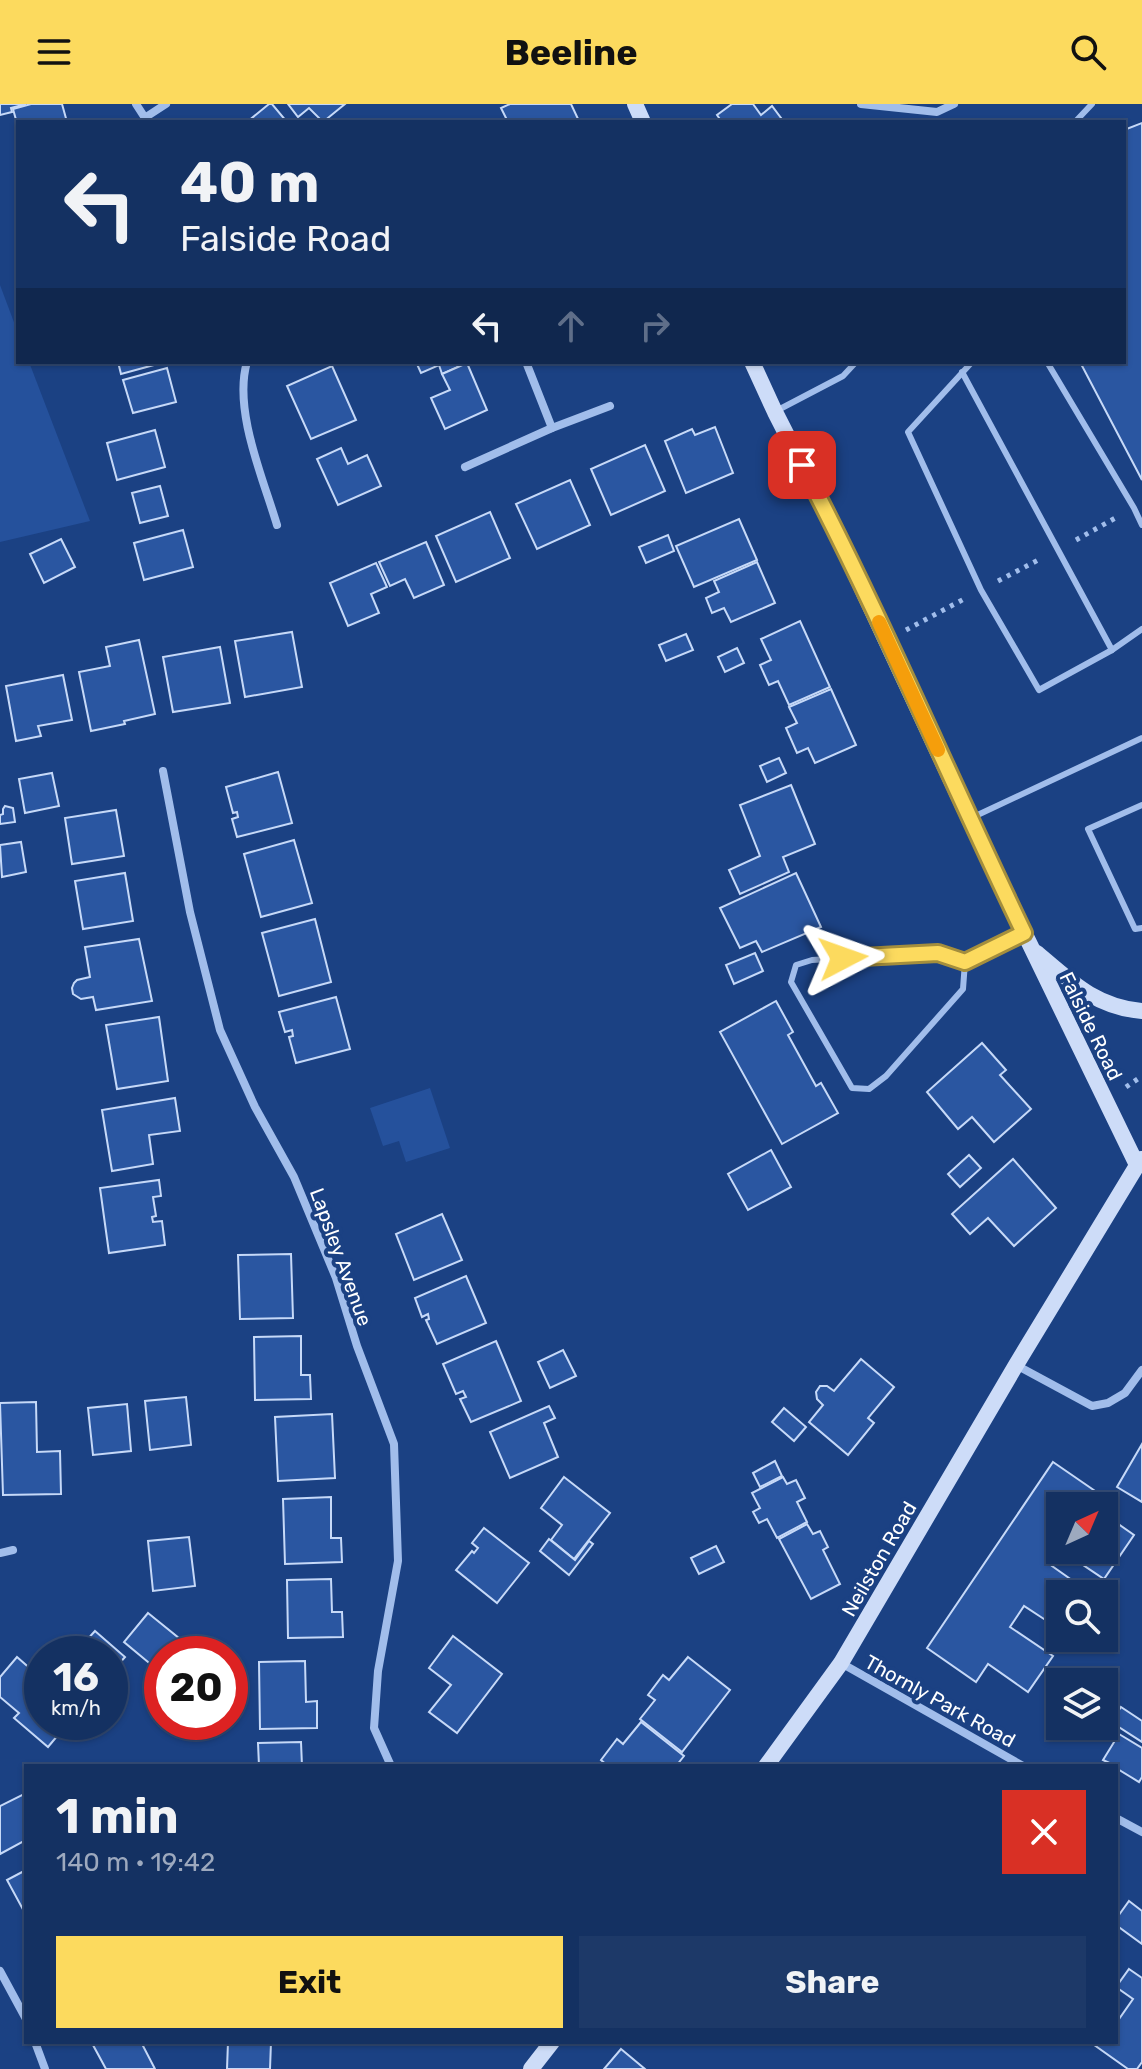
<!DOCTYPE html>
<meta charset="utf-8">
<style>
:root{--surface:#143162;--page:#1d3968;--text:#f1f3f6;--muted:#9da9be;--line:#334c77;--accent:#fcda5e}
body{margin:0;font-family:Rubik,sans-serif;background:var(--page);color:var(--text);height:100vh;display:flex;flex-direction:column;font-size:30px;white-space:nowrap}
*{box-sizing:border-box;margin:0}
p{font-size:26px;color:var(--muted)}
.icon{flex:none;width:44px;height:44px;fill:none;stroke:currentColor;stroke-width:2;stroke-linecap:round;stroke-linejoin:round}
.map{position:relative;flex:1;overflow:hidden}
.panel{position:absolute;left:24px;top:1660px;width:1094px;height:280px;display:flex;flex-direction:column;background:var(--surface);border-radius:0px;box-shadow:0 2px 6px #0004,0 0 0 2px var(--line)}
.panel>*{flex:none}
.top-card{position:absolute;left:16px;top:16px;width:1110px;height:244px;border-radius:0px;box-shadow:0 2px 6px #0004,0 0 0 2px var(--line);background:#143162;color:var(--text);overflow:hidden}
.needle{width:52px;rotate:44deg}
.buttons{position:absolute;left:1046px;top:1388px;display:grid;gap:16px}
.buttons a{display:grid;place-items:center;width:72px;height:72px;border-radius:0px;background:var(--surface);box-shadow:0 2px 6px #0004,0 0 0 2px var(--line);font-size:40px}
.speed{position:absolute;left:24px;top:1532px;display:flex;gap:16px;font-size:40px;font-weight:700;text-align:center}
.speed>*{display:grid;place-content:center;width:104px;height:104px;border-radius:50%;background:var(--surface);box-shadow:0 2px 6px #0004,0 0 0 2px var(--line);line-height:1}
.speed small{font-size:20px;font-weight:400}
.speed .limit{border:12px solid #d22;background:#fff;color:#111}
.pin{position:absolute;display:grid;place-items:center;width:68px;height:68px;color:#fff;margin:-34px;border-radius:16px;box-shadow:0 4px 12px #0006}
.me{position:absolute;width:88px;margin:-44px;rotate:86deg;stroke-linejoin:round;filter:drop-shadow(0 0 6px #0008)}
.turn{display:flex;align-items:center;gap:28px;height:168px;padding:0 32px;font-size:36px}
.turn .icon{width:104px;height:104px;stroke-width:2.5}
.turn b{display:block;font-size:56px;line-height:68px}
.lanes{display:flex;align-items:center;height:76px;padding:0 32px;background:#0003;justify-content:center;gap:40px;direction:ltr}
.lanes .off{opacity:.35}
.round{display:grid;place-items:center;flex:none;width:84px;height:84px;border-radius:0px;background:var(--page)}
.overview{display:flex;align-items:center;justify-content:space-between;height:136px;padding:0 32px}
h1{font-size:48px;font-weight:700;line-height:60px}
.button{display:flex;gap:16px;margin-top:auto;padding:16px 32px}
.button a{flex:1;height:92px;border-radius:0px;background:var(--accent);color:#111;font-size:32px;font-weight:700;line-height:92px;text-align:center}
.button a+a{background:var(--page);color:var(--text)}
header{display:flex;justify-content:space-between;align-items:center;height:104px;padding:0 32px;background:var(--accent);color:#111;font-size:36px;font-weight:700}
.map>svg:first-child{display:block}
.green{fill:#25519c}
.building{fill:#2a56a1;stroke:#c6d9f8;stroke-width:2}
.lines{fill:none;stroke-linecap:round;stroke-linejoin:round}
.path{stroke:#a1bdeb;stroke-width:5;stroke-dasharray:4 6;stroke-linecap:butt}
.lane{stroke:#a1bdeb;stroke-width:6}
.street{stroke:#a1bdeb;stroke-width:8}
.secondary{stroke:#cddcf8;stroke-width:16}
.route-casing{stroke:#a48e3d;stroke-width:20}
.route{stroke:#fcda5e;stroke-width:14}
.slow{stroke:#f59e0b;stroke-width:14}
.labels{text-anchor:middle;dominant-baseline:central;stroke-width:8;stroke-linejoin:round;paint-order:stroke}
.street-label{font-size:20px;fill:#fff;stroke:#1b4183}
</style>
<header><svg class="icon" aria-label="menu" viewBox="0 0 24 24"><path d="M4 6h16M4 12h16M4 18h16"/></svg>Beeline<svg class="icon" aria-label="search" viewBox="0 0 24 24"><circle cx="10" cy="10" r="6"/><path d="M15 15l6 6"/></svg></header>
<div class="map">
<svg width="1142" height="1965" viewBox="0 0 1142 1965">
<rect width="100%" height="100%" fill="#1b4183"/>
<g class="green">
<polygon points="0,181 18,229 18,258 29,258 90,417 0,438"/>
<polygon points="430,984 450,1044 406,1058 399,1037 383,1042 370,1004"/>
</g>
<g class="building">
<polygon points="0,0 26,0 11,4 12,8 0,11"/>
<polygon points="31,0 62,0 67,18 18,18 18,23 13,5"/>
<polygon points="269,0 272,0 287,18 247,18"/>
<polygon points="288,0 345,0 323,18 309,4 298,13"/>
<polygon points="510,0 571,0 579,17 508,18 501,4"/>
<polygon points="732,0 753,0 761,11 772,2 784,18 722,18 717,11"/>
<polygon points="1142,19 1142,376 1080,258 1124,258 1124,26"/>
<polygon points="118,258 165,258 121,270"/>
<polygon points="416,258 466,258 467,259 442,270 439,261 421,269"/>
<polygon points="467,259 487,306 445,325 431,294 450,286 442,270"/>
<polygon points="332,262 356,316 311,335 287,282"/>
<polygon points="167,264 176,298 133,309 123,276"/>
<polygon points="715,323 733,369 686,389 665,337 692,325 695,331"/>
<polygon points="155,326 165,363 117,376 107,339"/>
<polygon points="645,341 665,387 611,411 591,365"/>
<polygon points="341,344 348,360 367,351 381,382 338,401 317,355"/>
<polygon points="570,376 590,421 537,445 516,400"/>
<polygon points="160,382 168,412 140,419 132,389"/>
<polygon points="490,408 510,454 456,478 436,432"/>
<polygon points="739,415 757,456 694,483 676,442"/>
<polygon points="183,426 193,463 144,476 134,439"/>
<polygon points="668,431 674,447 646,459 639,443"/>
<polygon points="61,435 75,463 44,479 30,450"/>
<polygon points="426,438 444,481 414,494 405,475 390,482 379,458"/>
<polygon points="757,458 775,499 731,518 724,504 712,509 706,494 719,488 714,477"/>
<polygon points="376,459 387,483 371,490 379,509 348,522 330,479"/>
<polygon points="800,517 830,583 789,601 778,577 769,581 760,561 771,556 761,535"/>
<polygon points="292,528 302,583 245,593 235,537"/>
<polygon points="686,530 693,546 666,557 659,541"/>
<polygon points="139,536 155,610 124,617 125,620 91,627 79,568 110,562 106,543"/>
<polygon points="220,543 230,599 173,608 163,553"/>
<polygon points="737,544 744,559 725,568 718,553"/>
<polygon points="63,571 72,616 38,622 41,632 16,637 6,582"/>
<polygon points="831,585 856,641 815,659 808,644 797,649 786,624 797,619 789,603"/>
<polygon points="779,654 786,669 767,678 760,662"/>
<polygon points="278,668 292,719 237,733 232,715 238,713 237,708 233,709 226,683"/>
<polygon points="52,669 59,702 25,709 19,675"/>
<polygon points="791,681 815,740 783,753 789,768 740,790 729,766 760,752 740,701"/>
<polygon points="5,702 13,704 15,718 0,720 0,711 3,710 3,705"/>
<polygon points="116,706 124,752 72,760 65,714"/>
<polygon points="294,736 312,799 261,813 244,750"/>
<polygon points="21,738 26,768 2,773 0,741"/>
<polygon points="125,769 133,817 83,825 75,777"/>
<polygon points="796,769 821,823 762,848 756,837 740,844 720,804"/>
<polygon points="315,815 331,878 279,892 262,829"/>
<polygon points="139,835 152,897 96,906 93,893 81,895 73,890 72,884 74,879 77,876 90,873 85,843"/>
<polygon points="755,849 763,867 734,880 726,861"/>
<polygon points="336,893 350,945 296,959 289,933 293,932 292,926 285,928 279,908"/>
<polygon points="776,897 793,928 788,931 816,982 821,979 838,1009 782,1040 720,928"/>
<polygon points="159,913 168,977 117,985 106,921"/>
<polygon points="982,939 1006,966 1000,971 1031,1005 994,1038 972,1013 958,1025 927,988"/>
<polygon points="175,994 180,1027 149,1031 153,1060 112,1067 102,1006"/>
<polygon points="771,1046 791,1083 748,1106 728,1070"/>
<polygon points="969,1051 981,1064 960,1083 948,1070"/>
<polygon points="1013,1055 1056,1104 1014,1142 988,1114 970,1130 952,1110"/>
<polygon points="159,1076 161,1092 153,1093 156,1112 152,1113 153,1118 162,1117 165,1141 109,1149 100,1084"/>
<polygon points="442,1110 462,1156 414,1176 396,1130"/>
<polygon points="291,1150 293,1214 240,1215 238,1151"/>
<polygon points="466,1172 486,1219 437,1240 426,1216 429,1215 428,1210 422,1213 415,1194"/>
<polygon points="301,1232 301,1271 310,1271 311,1295 255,1296 254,1233"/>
<polygon points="496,1237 521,1297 471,1318 460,1295 466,1293 463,1287 456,1290 443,1260"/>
<polygon points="563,1246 576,1272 550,1284 538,1258"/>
<polygon points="861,1255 894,1283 868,1314 874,1319 848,1351 809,1318 823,1301 817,1295 816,1288 820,1282 827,1282 834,1287"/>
<polygon points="186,1293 191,1341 150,1346 145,1297"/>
<polygon points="36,1298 37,1348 60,1347 61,1390 3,1391 0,1299"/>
<polygon points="127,1300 131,1347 93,1351 88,1304"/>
<polygon points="549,1302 555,1314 544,1319 558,1353 510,1374 490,1328"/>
<polygon points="784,1304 806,1323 794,1337 772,1318"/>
<polygon points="332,1310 335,1374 278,1377 275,1313"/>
<polygon points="1142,1340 1142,1398 1117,1383"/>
<polygon points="775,1357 782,1372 760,1383 753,1369"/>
<polygon points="1053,1358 1098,1389 1090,1401 1091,1402 1060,1402 1060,1446 1104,1446 1104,1410 1134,1431 1104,1475 1062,1447 1052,1462 1076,1479 1070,1487 1075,1490 1060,1490 1060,1513 1053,1509 1047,1517 1024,1502 1010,1523 1053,1552 1028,1588 988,1560 976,1578 927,1544"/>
<polygon points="564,1373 610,1409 574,1455 551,1436 562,1421 541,1404"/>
<polygon points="783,1373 787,1380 796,1376 805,1394 797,1398 807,1418 777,1434 767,1415 759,1419 753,1408 760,1404 752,1389"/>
<polygon points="331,1393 331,1434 341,1434 342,1458 285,1460 283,1395"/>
<polygon points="807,1420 813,1430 820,1427 828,1443 823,1446 840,1480 811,1495 779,1435"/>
<polygon points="484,1424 529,1459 497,1499 456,1466 472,1447 474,1449 478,1444 472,1439"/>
<polygon points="189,1433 195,1482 153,1487 148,1437"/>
<polygon points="549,1435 575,1456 589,1437 593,1440 569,1471 540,1447"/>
<polygon points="716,1442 724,1458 699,1470 691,1454"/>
<polygon points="331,1475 332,1508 342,1508 343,1533 288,1534 287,1476"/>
<polygon points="148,1509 185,1539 176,1550 162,1550 162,1566 160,1568 124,1538"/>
<polygon points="95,1527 125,1553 110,1570 110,1550 74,1550"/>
<polygon points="453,1532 502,1570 457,1629 429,1608 451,1581 429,1564"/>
<polygon points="17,1553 42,1575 42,1618 69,1618 48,1643 14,1614 19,1609 0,1593 0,1573"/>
<polygon points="688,1553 730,1586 682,1648 640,1615 655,1596 648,1591 663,1571 669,1576"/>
<polygon points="305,1557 306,1598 317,1597 317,1624 260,1625 259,1558"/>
<polygon points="1121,1603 1142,1617 1142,1638 1111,1618"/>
<polygon points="641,1618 684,1652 676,1662 608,1662 601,1656 617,1635 623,1640"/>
<polygon points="1119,1630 1142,1644 1142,1673 1139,1678 1116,1664 1116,1662 1103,1656"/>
<polygon points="301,1638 302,1662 259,1662 258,1639"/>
<polygon points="26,1689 26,1736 0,1750 0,1702"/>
<polygon points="26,1766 26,1811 7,1776"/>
<polygon points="1129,1797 1142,1807 1142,1840 1116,1821 1116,1815"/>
<polygon points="1129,1865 1142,1874 1142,1958 1137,1965 1128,1965 1090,1938 1116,1938 1116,1914 1119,1915 1133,1895 1116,1883"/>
<polygon points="98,1938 141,1938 155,1965 106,1965 93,1941"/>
<polygon points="228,1938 271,1938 270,1965 227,1965"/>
<polygon points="621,1945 645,1965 604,1965"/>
</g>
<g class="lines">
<g class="path">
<polyline points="1076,436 1119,412"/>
<polyline points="998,477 1042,454"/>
<polyline points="906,526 964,495"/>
<polyline points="1126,983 1142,972"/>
</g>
<g class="lane">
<polyline points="1075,18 1092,0"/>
<polyline points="972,258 908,328 981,486 1039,586 1112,546 1142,525"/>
<polyline points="1047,258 1134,404 1142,421"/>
<polyline points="962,268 1112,546"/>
<polyline points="778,306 843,272 856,258"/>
<polyline points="1142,701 1088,725 1135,825 1142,824"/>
<polyline points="969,715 1142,634"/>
<polyline points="965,858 963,885 886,972 869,985 852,984 791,878 796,861 812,856 938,849 965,858 1024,829"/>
</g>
<g class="street">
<polyline points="136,0 147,17"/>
<polyline points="861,0 937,8 954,0"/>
<polyline points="146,13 166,0"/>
<path d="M247 258C233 306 263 374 277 421"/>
<polyline points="526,258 552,324"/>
<polyline points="465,363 552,324 610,302"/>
<polyline points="163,667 190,808 220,926 255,1003 294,1073 336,1174 357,1242 394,1340 398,1457 378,1567 374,1624 391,1662"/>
<polyline points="1016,1261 1092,1302 1108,1299 1125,1289 1142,1266"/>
<polyline points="0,1449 13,1446"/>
<polyline points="841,1559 1023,1662"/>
<polyline points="1116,1714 1142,1728"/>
<polyline points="0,1867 26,1915"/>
<polyline points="35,1938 45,1965"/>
</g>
<g class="secondary">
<polyline points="635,0 643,18"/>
<polyline points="752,258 775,308 829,414 969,715 1137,1061"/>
<path d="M1037 849C1071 878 1096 903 1142 907"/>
<polyline points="766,1662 841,1559 1016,1261 1141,1055"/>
<polyline points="531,1965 552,1938"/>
</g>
</g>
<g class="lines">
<g class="route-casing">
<path id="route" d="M802 361C882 514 949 673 1024 829L965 858 938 849 843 854"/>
</g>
<use href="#route" class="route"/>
<polyline class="slow" points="879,518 938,646"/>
</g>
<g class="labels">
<g class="street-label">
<text transform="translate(1091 922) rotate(64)">Falside Road</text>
<text transform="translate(341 1153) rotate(70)">Lapsley Avenue</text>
<text transform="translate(879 1455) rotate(-60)">Neilston Road</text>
<text transform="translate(940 1597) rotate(29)">Thornly Park Road</text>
</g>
</g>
</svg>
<div class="buttons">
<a><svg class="needle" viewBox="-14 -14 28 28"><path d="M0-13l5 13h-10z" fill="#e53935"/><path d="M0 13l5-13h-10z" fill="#9da9be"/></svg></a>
<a><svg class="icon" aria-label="search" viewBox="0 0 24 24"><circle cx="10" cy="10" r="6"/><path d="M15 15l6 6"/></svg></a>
<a><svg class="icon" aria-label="layers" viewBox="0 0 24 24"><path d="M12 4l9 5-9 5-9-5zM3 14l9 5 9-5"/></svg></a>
</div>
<div class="speed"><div>16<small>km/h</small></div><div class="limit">20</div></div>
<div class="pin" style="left:802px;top:361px;background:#d93025"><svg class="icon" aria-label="arrive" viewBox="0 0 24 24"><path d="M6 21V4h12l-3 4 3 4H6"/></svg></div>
<svg class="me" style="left:843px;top:854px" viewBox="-20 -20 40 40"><path d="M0-17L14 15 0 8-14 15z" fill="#fcda5e" stroke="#fff" stroke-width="4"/></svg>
<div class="top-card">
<div class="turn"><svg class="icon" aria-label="left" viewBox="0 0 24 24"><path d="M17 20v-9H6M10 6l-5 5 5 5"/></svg><div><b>40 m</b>Falside Road</div></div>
<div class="lanes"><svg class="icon" aria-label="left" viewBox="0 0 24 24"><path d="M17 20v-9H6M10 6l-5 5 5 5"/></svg><svg class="icon off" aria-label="ahead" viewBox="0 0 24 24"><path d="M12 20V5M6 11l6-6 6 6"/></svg><svg class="icon off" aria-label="right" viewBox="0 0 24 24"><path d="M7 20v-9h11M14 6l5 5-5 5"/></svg></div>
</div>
<section class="panel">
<div class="overview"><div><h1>1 min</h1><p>140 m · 19:42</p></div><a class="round" style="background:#d93025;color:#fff"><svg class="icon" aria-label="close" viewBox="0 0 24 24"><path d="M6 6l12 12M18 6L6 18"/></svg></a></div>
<div class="button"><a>Exit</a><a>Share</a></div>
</section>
</div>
